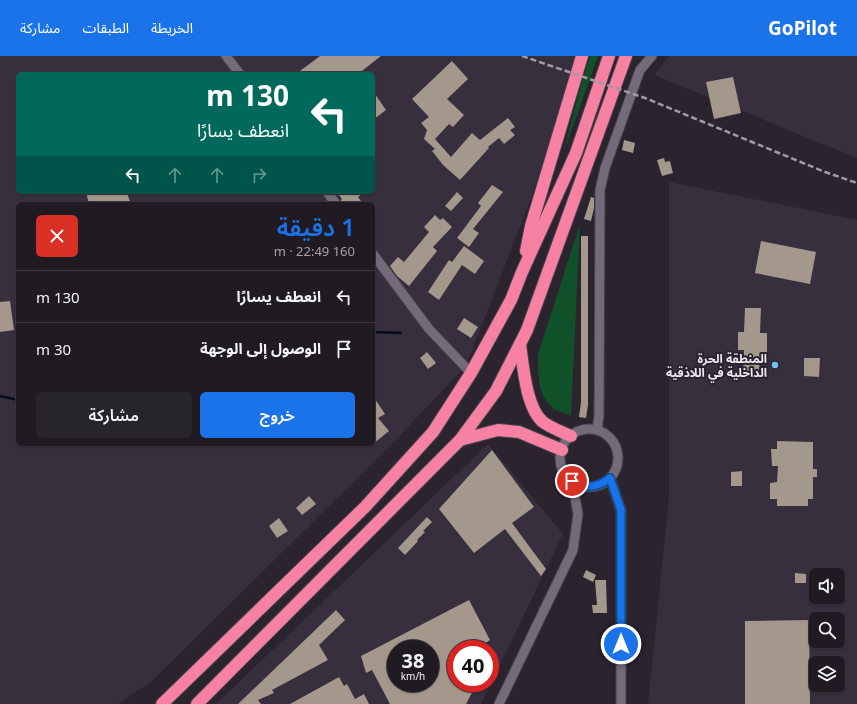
<!DOCTYPE html>
<html lang="ar">
<meta charset="utf-8">
<style>
:root{--surface:#201b23;--page:#28242b;--text:#f1f3f6;--muted:#a2a1a6;--line:#3d3941;--accent:#1a73e8}
body{margin:0;font-family:"Noto Sans","Noto Sans Arabic",sans-serif;background:var(--page);color:var(--text);direction:rtl;height:100vh;display:flex;flex-direction:column;font-size:15px;white-space:nowrap}
*{box-sizing:border-box;margin:0}
p{font-size:13px;color:var(--muted)}
.icon{flex:none;width:22px;height:22px;fill:none;stroke:currentColor;stroke-width:2;stroke-linecap:round;stroke-linejoin:round}
.map{position:relative;flex:1;overflow:hidden;direction:ltr}
.sheet{position:absolute;left:16px;top:146px;width:359px;height:244px;display:flex;flex-direction:column;background:var(--surface);border-radius:6px;box-shadow:0 1px 3px #0004,0 0 0 1px var(--line);direction:rtl}
.sheet>*{flex:none}
.banner{position:absolute;left:16px;top:16px;width:359px;height:122px;border-radius:6px;box-shadow:0 1px 3px #0004,0 0 0 1px var(--line);direction:rtl;background:#00695c;color:#fff;overflow:hidden}
.tools{position:absolute;left:809px;top:512px;display:grid;gap:8px}
.tools a{display:grid;place-items:center;width:36px;height:36px;border-radius:6px;background:var(--surface);box-shadow:0 1px 3px #0004,0 0 0 1px var(--line);font-size:20px}
.speed{position:absolute;left:387px;top:584px;display:flex;gap:8px;font-size:20px;font-weight:700;text-align:center}
.speed>*{display:grid;place-content:center;width:52px;height:52px;border-radius:50%;background:var(--surface);box-shadow:0 1px 3px #0004,0 0 0 1px var(--line);line-height:1}
.speed small{font-size:10px;font-weight:400}
.speed .limit{border:6px solid #d22;background:#fff;color:#111}
.pin{position:absolute;display:grid;place-items:center;width:34px;height:34px;color:#fff;margin:-17px;border:2px solid #fff;border-radius:50%;box-shadow:0 1px 4px #0007}
.me{position:absolute;width:44px;margin:-22px;rotate:0deg;stroke-linejoin:round;filter:drop-shadow(0 0 3px #0008)}
.turn{display:flex;align-items:center;gap:14px;height:84px;padding:0 20px;font-size:18px}
.turn .icon{width:52px;height:52px;stroke-width:2.5}
.turn b{display:block;font-size:28px;line-height:34px}
.lanes{display:flex;align-items:center;height:38px;padding:0 20px;background:#0003;justify-content:center;gap:20px;direction:ltr}
.lanes .off{opacity:.35}
.round{display:grid;place-items:center;flex:none;width:42px;height:42px;border-radius:6px;background:var(--page)}
.summary{display:flex;align-items:center;justify-content:space-between;height:68px;padding:0 20px}
h1{font-size:24px;font-weight:600;line-height:30px;color:var(--accent)}
.primary-button{display:flex;gap:8px;margin-top:auto;padding:8px 20px}
.primary-button a{flex:1;height:46px;border-radius:6px;background:var(--accent);color:#fff;font-size:16px;font-weight:600;line-height:46px;text-align:center}
.primary-button a+a{background:var(--page);color:var(--text)}
ul{padding:0;list-style:none}
li{display:flex;align-items:center;gap:12px;height:52px;padding:0 20px;border-top:1px solid var(--line)}
li div{flex:1}
li b{display:block;font-size:15px}
li em{font-style:normal}
header{display:flex;align-items:center;gap:24px;box-sizing:border-box;height:56px;padding:0 20px;background:var(--accent);color:#fff}
header strong{font-size:19px}
nav{display:flex;gap:22px;margin-inline-start:auto;font-size:14px}
.map>svg:first-child{display:block}
.built{fill:#372e3e;fill-rule:evenodd}
.green{fill:#11512a}
.lines{fill:none;stroke-linecap:round;stroke-linejoin:round}
.stream{stroke:#000e1e;stroke-width:2.5}
.building{fill:#a4978c;fill-rule:evenodd}
.minor-casing{stroke:#47424b;stroke-width:11}
.highway-casing{stroke:#47424b;stroke-width:14}
.minor{stroke:#736b79;stroke-width:9}
.highway{stroke:#f681a3;stroke-width:12}
.rail{stroke:#a19ca4;stroke-width:2.5;stroke-dasharray:6 3;stroke-linecap:butt}
.route-casing{stroke:#114b97;stroke-width:10}
.route{stroke:#1a73e8;stroke-width:7}
.poi-dot{fill:#76c0f7;stroke:#2b242f;stroke-width:1.5}
.labels{text-anchor:middle;dominant-baseline:central;stroke-width:4;stroke-linejoin:round;paint-order:stroke}
.poi-label{font-size:12px;font-weight:bold;fill:#ece8ef;stroke:#2b242f;text-anchor:end}
</style>
<header>
<strong>GoPilot</strong>
<nav><a>الخريطة</a><a>الطبقات</a><a>مشاركة</a></nav>
</header>
<div class="map">
<svg width="857" height="648" viewBox="0 0 857 648">
<rect width="100%" height="100%" fill="#2b242f"/>
<g class="built">
<path d="M0 0H581L530 145 466 310 389 391 152 625 118 648H0ZM18 18H373V136H18ZM18 148H373V388H18Z"/>
<polygon points="669,0 857,0 857,102 654,19"/>
<path d="M669 126 857 164V648H648L669 441ZM816 519H838V541H816ZM816 563H838V585H816ZM816 607H838V629H816Z"/>
<path d="M488 388 563 478 481 648H216ZM396 593H430V627H396ZM456 593H490V627H456Z"/>
</g>
<g class="green">
<polygon points="590,0 598,0 563,98 578,40"/>
<path d="M580 168 571 360C566 357 558 356 553 352 537 339 538 316 538 298Z"/>
</g>
<g class="lines">
<g class="stream">
<polyline points="373,276 401,277"/>
<polyline points="0,340 18,344"/>
</g>
</g>
<g class="building">
<polygon points="320,0 381,0 358,18 296,18"/>
<polygon points="452,5 468,23 447,43 464,59 453,71 449,68 435,83 451,101 472,77 480,84 508,62 515,71 510,74 515,79 504,88 499,82 488,91 489,92 460,124 443,109 432,95 435,93 424,83 427,74 421,67 429,61 412,43"/>
<polygon points="733,21 741,57 714,63 706,26"/>
<polygon points="373,35 386,54 373,64"/>
<polygon points="624,84 635,87 633,97 622,94"/>
<polygon points="664,102 665,106 670,105 673,117 662,120 657,104"/>
<polygon points="492,129 503,136 473,173 479,177 469,191 457,182 481,150 478,147"/>
<polygon points="86,136 127,136 130,146 122,148 89,148"/>
<polygon points="337,136 365,136 358,141 363,148 342,148 341,144 342,143"/>
<polygon points="457,136 463,142 451,155 445,150"/>
<polygon points="591,141 594,142 594,152 591,165 584,163"/>
<polygon points="435,159 440,164 443,162 452,171 433,191 437,195 409,230 397,220 390,210 398,201 404,206 429,176 424,171"/>
<polygon points="581,180 588,180 588,349 586,362 579,361 581,346"/>
<polygon points="761,185 816,196 810,228 755,217"/>
<polygon points="464,190 484,205 475,218 462,209 439,244 428,236 449,204 452,206"/>
<polygon points="10,245 14,274 0,276 0,246"/>
<polygon points="745,252 761,252 760,277 767,277 767,298 760,298 759,319 743,318 744,294 738,294 738,276 744,276"/>
<polygon points="464,262 478,271 471,282 457,273"/>
<polygon points="427,296 436,307 428,313 420,302"/>
<polygon points="804,302 820,302 819,321 804,320"/>
<polygon points="373,340 385,358 378,362 389,375 373,388"/>
<polygon points="777,385 813,386 813,413 817,413 817,421 813,421 813,443 808,443 808,450 777,450 777,443 770,443 770,427 777,426 778,410 772,410 771,393 777,393"/>
<polygon points="492,394 534,451 512,467 546,513 541,520 505,473 474,497 439,453"/>
<polygon points="742,415 742,430 731,430 731,416"/>
<polygon points="309,440 316,448 302,459 296,452"/>
<polygon points="427,461 432,466 423,475 425,476 417,484 418,485 405,499 398,492"/>
<polygon points="279,462 288,475 277,482 269,470"/>
<polygon points="586,514 596,519 593,526 583,521"/>
<polygon points="795,517 806,518 806,527 795,527"/>
<polygon points="595,524 606,524 607,557 593,557 592,549 597,549"/>
<path d="M469 544 490 584 484 588 488 593H456V627H477L466 648H390L372 614 366 617 361 600ZM396 593H430V627H396Z"/>
<polygon points="336,554 345,564 319,589 328,604 272,634 274,637 258,644 261,648 238,648"/>
<polygon points="809,564 810,648 745,648 745,565"/>
<polygon points="339,621 344,630 347,628 355,643 364,638 369,648 290,648"/>
</g>
<g class="lines">
<g class="minor-casing">
<g id="minor">
<polyline points="226,0 240,18"/>
<polyline points="327,136 336,148"/>
<polyline points="373,198 429,273 471,317"/>
<circle cx="589" cy="402" r="29"/>
<polyline points="597,374 599,360 600,134 605,112 640,14 652,0"/>
<polyline points="610,422 621,454 621,648"/>
<polyline points="499,648 573,494 578,458 572,425"/>
</g>
</g>
<g class="highway-casing">
<g id="highway">
<polyline points="526,195 531,170 582,0"/>
<path d="M520 288C523 309 526 352 543 366 551 372 562 376 571 380"/>
<polyline points="460,384 498,374 519,376 562,394"/>
<polyline points="162,648 365,451 433,376 471,317 511,244 522,216 576,97 609,0"/>
<polyline points="197,648 460,384 496,335 527,274 626,0"/>
</g>
</g>
<use href="#minor" class="minor"/>
<use href="#highway" class="highway"/>
<polyline class="rail" points="522,0 645,42 825,116 857,127"/>
</g>
<g class="lines">
<g class="route-casing">
<path id="route" d="M572 425C586 433 597 432 610 422L621 454V588"/>
</g>
<use href="#route" class="route"/>
</g>
<circle class="poi-dot" cx="775" cy="309" r="4"/>
<g class="labels">
<g class="poi-label">
<text x="767" y="302">المنطقة الحرة<tspan x="767" dy="14">الداخلية في اللاذقية</tspan></text>
</g>
</g>
</svg>
<div class="tools">
<a><svg class="icon" aria-label="sound" viewBox="0 0 24 24"><path d="M4 9h4l5-4v14l-5-4H4zM17 9q2 3 0 6"/></svg></a>
<a><svg class="icon" aria-label="search" viewBox="0 0 24 24"><circle cx="10" cy="10" r="6"/><path d="M15 15l6 6"/></svg></a>
<a><svg class="icon" aria-label="layers" viewBox="0 0 24 24"><path d="M12 4l9 5-9 5-9-5zM3 14l9 5 9-5"/></svg></a>
</div>
<div class="speed"><div>38<small>km/h</small></div><div class="limit">40</div></div>
<div class="pin" style="left:572px;top:425px;background:#d93025"><svg class="icon" aria-label="arrive" viewBox="0 0 24 24"><path d="M6 21V4h12l-3 4 3 4H6"/></svg></div>
<svg class="me" style="left:621px;top:588px" viewBox="-20 -20 40 40"><circle r="17" fill="#1a73e8" stroke="#fff" stroke-width="3"/><path d="M0-11L8 9 0 5-8 9z" fill="#fff"/></svg>
<div class="banner">
<div class="turn"><svg class="icon" aria-label="left" viewBox="0 0 24 24"><path d="M17 20v-9H6M10 6l-5 5 5 5"/></svg><div><b>130 m</b>انعطف يسارًا</div></div>
<div class="lanes"><svg class="icon" aria-label="left" viewBox="0 0 24 24"><path d="M17 20v-9H6M10 6l-5 5 5 5"/></svg><svg class="icon off" aria-label="ahead" viewBox="0 0 24 24"><path d="M12 20V5M6 11l6-6 6 6"/></svg><svg class="icon off" aria-label="ahead" viewBox="0 0 24 24"><path d="M12 20V5M6 11l6-6 6 6"/></svg><svg class="icon off" aria-label="right" viewBox="0 0 24 24"><path d="M7 20v-9h11M14 6l5 5-5 5"/></svg></div>
</div>
<section class="sheet">
<div class="summary"><div><h1>1 دقيقة</h1><p>160 m · 22:49</p></div><a class="round" style="background:#d93025;color:#fff"><svg class="icon" aria-label="close" viewBox="0 0 24 24"><path d="M6 6l12 12M18 6L6 18"/></svg></a></div>
<ul>
<li><svg class="icon" aria-label="left" viewBox="0 0 24 24"><path d="M17 20v-9H6M10 6l-5 5 5 5"/></svg><div><b>انعطف يسارًا</b></div><em>130 m</em></li>
<li><svg class="icon" aria-label="arrive" viewBox="0 0 24 24"><path d="M6 21V4h12l-3 4 3 4H6"/></svg><div><b>الوصول إلى الوجهة</b></div><em>30 m</em></li>
</ul>
<div class="primary-button"><a>خروج</a><a>مشاركة</a></div>
</section>
</div>
